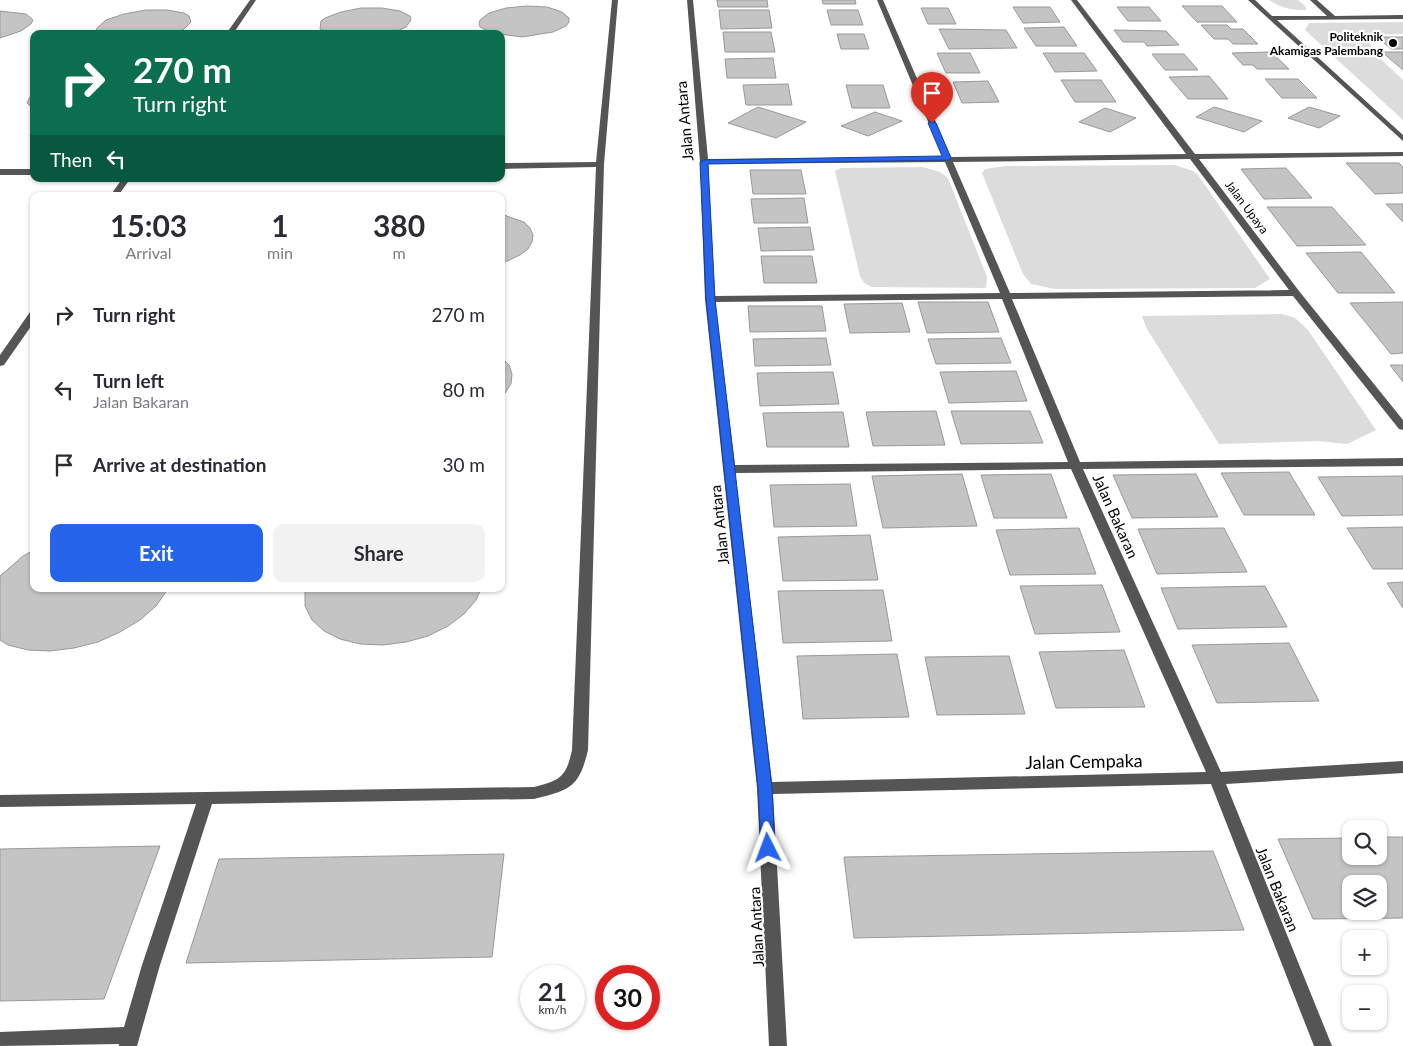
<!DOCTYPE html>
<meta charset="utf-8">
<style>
:root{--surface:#fff;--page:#f2f2f3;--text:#2b2b33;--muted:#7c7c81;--accent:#2563eb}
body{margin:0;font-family:Lato,sans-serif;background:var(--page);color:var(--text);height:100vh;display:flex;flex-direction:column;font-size:19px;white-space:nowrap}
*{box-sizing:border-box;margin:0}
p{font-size:16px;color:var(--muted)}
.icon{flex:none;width:28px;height:28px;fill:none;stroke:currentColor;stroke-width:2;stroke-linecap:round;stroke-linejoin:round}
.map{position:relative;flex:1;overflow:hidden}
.panel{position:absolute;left:30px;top:192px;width:475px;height:400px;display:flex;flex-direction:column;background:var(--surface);border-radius:10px;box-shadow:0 1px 4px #0004}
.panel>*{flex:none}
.banner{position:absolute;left:30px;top:30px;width:475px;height:152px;border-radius:10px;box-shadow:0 1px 4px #0004;background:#0b6e4f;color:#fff;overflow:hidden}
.fabs{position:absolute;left:1342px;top:820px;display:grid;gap:10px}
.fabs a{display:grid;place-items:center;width:45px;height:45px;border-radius:10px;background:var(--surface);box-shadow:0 1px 4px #0004;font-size:25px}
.speed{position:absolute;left:520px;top:965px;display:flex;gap:10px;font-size:25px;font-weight:700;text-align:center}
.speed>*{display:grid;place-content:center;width:65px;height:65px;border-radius:50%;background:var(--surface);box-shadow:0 1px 4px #0004;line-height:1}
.speed small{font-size:12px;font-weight:400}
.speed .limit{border:8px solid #d22;background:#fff;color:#111}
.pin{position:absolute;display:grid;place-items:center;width:42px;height:42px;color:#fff;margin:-51px -21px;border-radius:50% 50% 50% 0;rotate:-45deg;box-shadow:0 0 5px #0007}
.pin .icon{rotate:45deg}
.me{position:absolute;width:55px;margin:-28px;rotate:357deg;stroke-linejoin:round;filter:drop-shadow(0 0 4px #0008)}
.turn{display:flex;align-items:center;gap:18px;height:105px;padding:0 20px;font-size:22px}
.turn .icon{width:65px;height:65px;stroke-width:2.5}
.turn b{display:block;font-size:35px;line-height:42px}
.then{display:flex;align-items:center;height:48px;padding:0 20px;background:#0003;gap:10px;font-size:19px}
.eta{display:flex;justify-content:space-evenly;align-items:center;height:85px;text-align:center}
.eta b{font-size:30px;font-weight:700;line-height:35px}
.action{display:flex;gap:10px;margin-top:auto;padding:10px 20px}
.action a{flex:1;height:58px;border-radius:10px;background:var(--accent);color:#fff;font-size:20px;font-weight:700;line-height:58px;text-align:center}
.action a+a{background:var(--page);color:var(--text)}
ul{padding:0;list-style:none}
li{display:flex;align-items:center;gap:15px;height:75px;padding:0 20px}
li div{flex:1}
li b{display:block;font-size:19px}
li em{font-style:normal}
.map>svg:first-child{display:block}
.green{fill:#dcdcdc}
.building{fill:#c4c4c4;stroke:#999;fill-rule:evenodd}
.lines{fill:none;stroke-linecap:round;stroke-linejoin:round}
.minor{fill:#555;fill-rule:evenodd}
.route{fill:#2563eb;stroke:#184099}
.poi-dot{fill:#000;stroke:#fff;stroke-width:2}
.labels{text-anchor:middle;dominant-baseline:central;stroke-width:4.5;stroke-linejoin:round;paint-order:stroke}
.far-poi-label{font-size:12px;font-weight:bold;fill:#000;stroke:#fff;text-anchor:end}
.far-street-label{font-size:12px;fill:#000;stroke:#fff}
.street-label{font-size:15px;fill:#000;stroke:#fff}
.near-street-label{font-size:18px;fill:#000;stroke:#fff}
</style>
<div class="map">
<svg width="1403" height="1046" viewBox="0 0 1403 1046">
<rect width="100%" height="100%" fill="#fff"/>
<g class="green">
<path d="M1269 0H1298L1306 7V10C1292 11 1280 7 1269 0Z"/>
<polygon points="1403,22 1403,34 1369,35 1367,37 1375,54 1403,80 1403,120 1305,30 1309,23"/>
<polygon points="1175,165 1193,171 1198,175 1270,279 1255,288 1055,289 1031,284 1023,274 982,173 985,169 1006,166"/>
<polygon points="923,167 940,172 948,178 987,277 986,288 872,287 864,283 860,276 835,171 841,168"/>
<polygon points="1282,314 1295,318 1308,330 1376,430 1347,444 1317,441 1219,444 1147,329 1142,316"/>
</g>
<g class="building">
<polygon points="717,0 767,0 768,7 718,7"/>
<polygon points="822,0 855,0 856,4 823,4"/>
<polygon points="527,6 547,7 562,12 569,18 569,22 566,26 553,32 522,37 492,33 480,27 479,24 480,20 489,13 506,8"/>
<polygon points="1182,6 1222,6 1237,22 1197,22"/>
<polygon points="1013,7 1050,7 1060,22 1023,23"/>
<polygon points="1117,7 1149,7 1161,21 1128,21"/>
<polygon points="361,8 382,8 400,11 410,16 411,20 406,27 391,34 327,34 320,29 321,21 325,18 341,12"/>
<polygon points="921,8 948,8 956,24 928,24"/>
<polygon points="146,10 167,10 184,13 189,16 191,22 183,30 174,34 98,34 96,31 97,28 106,20 124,14"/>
<polygon points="719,10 769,10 772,28 721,29"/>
<polygon points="827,10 858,10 863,25 831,25"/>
<polygon points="0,11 26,14 33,20 31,24 21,31 0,38"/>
<polygon points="1201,25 1227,25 1231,29 1243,29 1258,44 1233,44 1228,39 1214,39"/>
<polygon points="1064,27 1077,46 1036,46 1024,28"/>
<polygon points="939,29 1006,30 1017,48 949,49"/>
<polygon points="1114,30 1166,31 1179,45 1147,46 1144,42 1123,42"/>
<polygon points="723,32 771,32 775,52 725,52"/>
<polygon points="837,34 864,34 869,49 841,49"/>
<polygon points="1377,37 1403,37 1403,49 1391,49"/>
<polygon points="1271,52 1289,69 1257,69 1253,65 1243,65 1232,53"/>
<polygon points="1382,52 1403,52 1403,70"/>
<polygon points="937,53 970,53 980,73 946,73"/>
<polygon points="1043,53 1084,53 1097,71 1055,72"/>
<polygon points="1152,54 1184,54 1198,70 1165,70"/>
<polygon points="773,58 776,78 727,78 725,59"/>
<polygon points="1209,76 1228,99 1188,99 1169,77"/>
<polygon points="1265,79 1298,79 1317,98 1282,98"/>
<polygon points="1061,80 1101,80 1116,102 1075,102"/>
<polygon points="988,81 999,102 962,103 953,82"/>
<polygon points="788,84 792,105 746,105 743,85"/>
<polygon points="846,85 883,85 890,108 852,108"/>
<polygon points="32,93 34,93 34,110 27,103"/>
<polygon points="758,107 806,122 776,138 728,123"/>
<polygon points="1214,107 1262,121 1244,132 1196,117"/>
<polygon points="1309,107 1340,116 1319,128 1288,118"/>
<polygon points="1105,108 1136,118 1110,132 1079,122"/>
<polygon points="875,112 902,121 868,136 841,126"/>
<polygon points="1346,163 1399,163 1403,167 1403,193 1375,194"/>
<polygon points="1286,168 1312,198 1264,199 1241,169"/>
<polygon points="750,170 801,170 806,194 753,194"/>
<polygon points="804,198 808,223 754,223 751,199"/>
<polygon points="1386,204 1403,204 1403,222"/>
<polygon points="1267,207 1332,207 1366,245 1297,246"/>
<polygon points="501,214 524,222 530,228 533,235 532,242 528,249 520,255 501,264"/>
<polygon points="810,227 814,250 761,251 758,228"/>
<polygon points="1361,252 1395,293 1338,293 1306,253"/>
<polygon points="761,256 812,256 817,283 764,283"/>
<polygon points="918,302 988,302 999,332 927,333"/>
<polygon points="1403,302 1403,353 1391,354 1350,303"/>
<polygon points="902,303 910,332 850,333 844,304"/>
<polygon points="748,306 822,306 826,331 750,332"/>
<polygon points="826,338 831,365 755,366 753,339"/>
<polygon points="1001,338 1011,363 936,364 928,339"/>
<polygon points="501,357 509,365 512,374 511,384 501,399"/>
<polygon points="1390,365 1403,365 1403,382"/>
<polygon points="1016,371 1027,401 949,403 940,372"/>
<polygon points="833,372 839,404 760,406 757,373"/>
<polygon points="936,411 945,445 873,446 866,412"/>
<polygon points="951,411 1030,411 1043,443 961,444"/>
<polygon points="843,412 849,447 767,447 763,413"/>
<polygon points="1289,472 1315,515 1244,515 1221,473"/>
<polygon points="962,474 977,526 883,528 872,476"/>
<polygon points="1051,474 1067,518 994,518 981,475"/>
<polygon points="1196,474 1218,517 1132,518 1113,475"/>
<polygon points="1403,476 1403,515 1342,516 1318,477"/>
<polygon points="850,484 857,526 774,527 770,485"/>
<polygon points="1403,527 1403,569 1373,569 1347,528"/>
<polygon points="1079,528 1096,574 1010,575 996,530"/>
<polygon points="1224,528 1247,572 1157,574 1138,529"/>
<polygon points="870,535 878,580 783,581 778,537"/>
<polygon points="34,550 34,589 168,589 156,606 140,620 120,632 98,642 74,648 50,651 28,650 8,645 0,640 0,576 23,556"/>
<polygon points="1403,582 1403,608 1387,583"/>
<polygon points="1102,585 1120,632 1035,634 1020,586"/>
<polygon points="1265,586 1287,627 1178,629 1161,588"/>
<polygon points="305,589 481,589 476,600 464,614 448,626 428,636 406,642 383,645 360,644 340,639 324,631 312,620 305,606"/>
<polygon points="883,590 892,641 783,643 778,591"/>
<polygon points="1289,643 1319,701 1217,703 1192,645"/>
<polygon points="1124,650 1145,707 1056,708 1039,652"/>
<polygon points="897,654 909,717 803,719 797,656"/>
<polygon points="1009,656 1025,714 937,715 925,657"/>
<path d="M1379 837H1403V918L1313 919 1278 839 1351 838V856H1379ZM1351 884H1379V911H1351Z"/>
<polygon points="160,846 104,999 0,1001 0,849"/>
<polygon points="1213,851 1244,930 854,938 844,857"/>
<polygon points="504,854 492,957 186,963 219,859"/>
</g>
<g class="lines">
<g class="minor">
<polygon points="250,0 256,0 233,34 226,34"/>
<path d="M612 0H618L604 164 588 750C579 788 570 790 534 799L212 804 160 965 137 1046H119V1044L0 1046V1032L124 1027 142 965 196 804 0 807V795L534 787C561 780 566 777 572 750L596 167 501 169V163L596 162Z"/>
<path d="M687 0H693L708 159 943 157 877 0H883L951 157 1186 154 1071 0H1077L1195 154 1403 152V156L1199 159 1299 291 1403 420V430L1399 429 1293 296 1012 299 1080 462 1403 458V466L1083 469 1221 772 1403 761V773L1226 784 1332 1046H1314L1211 784 773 794 787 1046H769L757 788 705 299 700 162ZM1190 159 1289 290 1010 293 953 162ZM945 162 1000 293 715 296 708 164ZM1002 299 1068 462 735 465 715 302ZM1071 469 1206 772 772 782 735 473Z"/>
<polygon points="1248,0 1255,0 1272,16 1327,16 1310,0 1317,0 1335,16 1403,15 1403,19 1277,20 1403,135 1403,141"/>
<rect x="0" y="169" width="34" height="6"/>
<polygon points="122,179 130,179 118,196 110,196"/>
<polygon points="34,311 34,322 4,365 0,366 0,355 30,312"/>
</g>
</g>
<polygon class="route" points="932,121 936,123 951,158 950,160 708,164 715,299 772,788 775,848 773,852 768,854 763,852 761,848 758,788 706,299 700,162 704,160 942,156 928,123"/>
<circle class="poi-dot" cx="1393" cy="43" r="5"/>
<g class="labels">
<g class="far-poi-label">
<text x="1383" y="36">Politeknik<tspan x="1383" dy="14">Akamigas Palembang</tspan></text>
</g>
<g class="far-street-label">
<text transform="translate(1247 207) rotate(53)">Jalan Upaya</text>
</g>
<g class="street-label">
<text transform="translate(684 121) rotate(-95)">Jalan Antara</text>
<text transform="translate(1116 516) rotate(66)">Jalan Bakaran</text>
<text transform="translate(719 525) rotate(-96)">Jalan Antara</text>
<text transform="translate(1278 889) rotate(68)">Jalan Bakaran</text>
<text transform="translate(756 927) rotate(-93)">Jalan Antara</text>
</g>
<g class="near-street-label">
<text transform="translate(1084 761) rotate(-1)">Jalan Cempaka</text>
</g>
</g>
</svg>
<div class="fabs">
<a><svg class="icon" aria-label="search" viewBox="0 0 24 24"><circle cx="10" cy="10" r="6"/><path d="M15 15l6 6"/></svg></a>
<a><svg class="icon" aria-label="layers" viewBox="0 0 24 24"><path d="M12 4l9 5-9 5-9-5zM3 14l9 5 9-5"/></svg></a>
<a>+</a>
<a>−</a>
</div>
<div class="speed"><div>21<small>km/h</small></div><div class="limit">30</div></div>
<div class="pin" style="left:932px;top:123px;background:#d93025"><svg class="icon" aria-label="arrive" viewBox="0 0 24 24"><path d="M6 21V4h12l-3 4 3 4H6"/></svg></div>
<svg class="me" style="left:768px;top:848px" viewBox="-20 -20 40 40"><path d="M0-17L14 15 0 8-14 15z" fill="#2563eb" stroke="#fff" stroke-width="4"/></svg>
<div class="banner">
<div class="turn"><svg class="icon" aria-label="right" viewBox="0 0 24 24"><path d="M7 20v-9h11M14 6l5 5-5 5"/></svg><div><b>270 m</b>Turn right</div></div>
<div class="then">Then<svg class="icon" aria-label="left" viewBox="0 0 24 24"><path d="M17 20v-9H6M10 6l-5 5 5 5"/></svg></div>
</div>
<section class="panel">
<div class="eta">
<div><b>15:03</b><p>Arrival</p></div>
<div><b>1</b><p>min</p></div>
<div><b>380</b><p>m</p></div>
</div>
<ul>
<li><svg class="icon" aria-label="right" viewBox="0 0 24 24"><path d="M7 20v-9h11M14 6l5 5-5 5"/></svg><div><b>Turn right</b></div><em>270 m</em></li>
<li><svg class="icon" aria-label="left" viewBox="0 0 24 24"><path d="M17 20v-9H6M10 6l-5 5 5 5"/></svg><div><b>Turn left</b><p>Jalan Bakaran</p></div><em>80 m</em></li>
<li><svg class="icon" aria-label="arrive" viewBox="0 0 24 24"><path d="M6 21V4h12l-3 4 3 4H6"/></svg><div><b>Arrive at destination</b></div><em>30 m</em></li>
</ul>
<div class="action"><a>Exit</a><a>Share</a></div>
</section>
</div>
